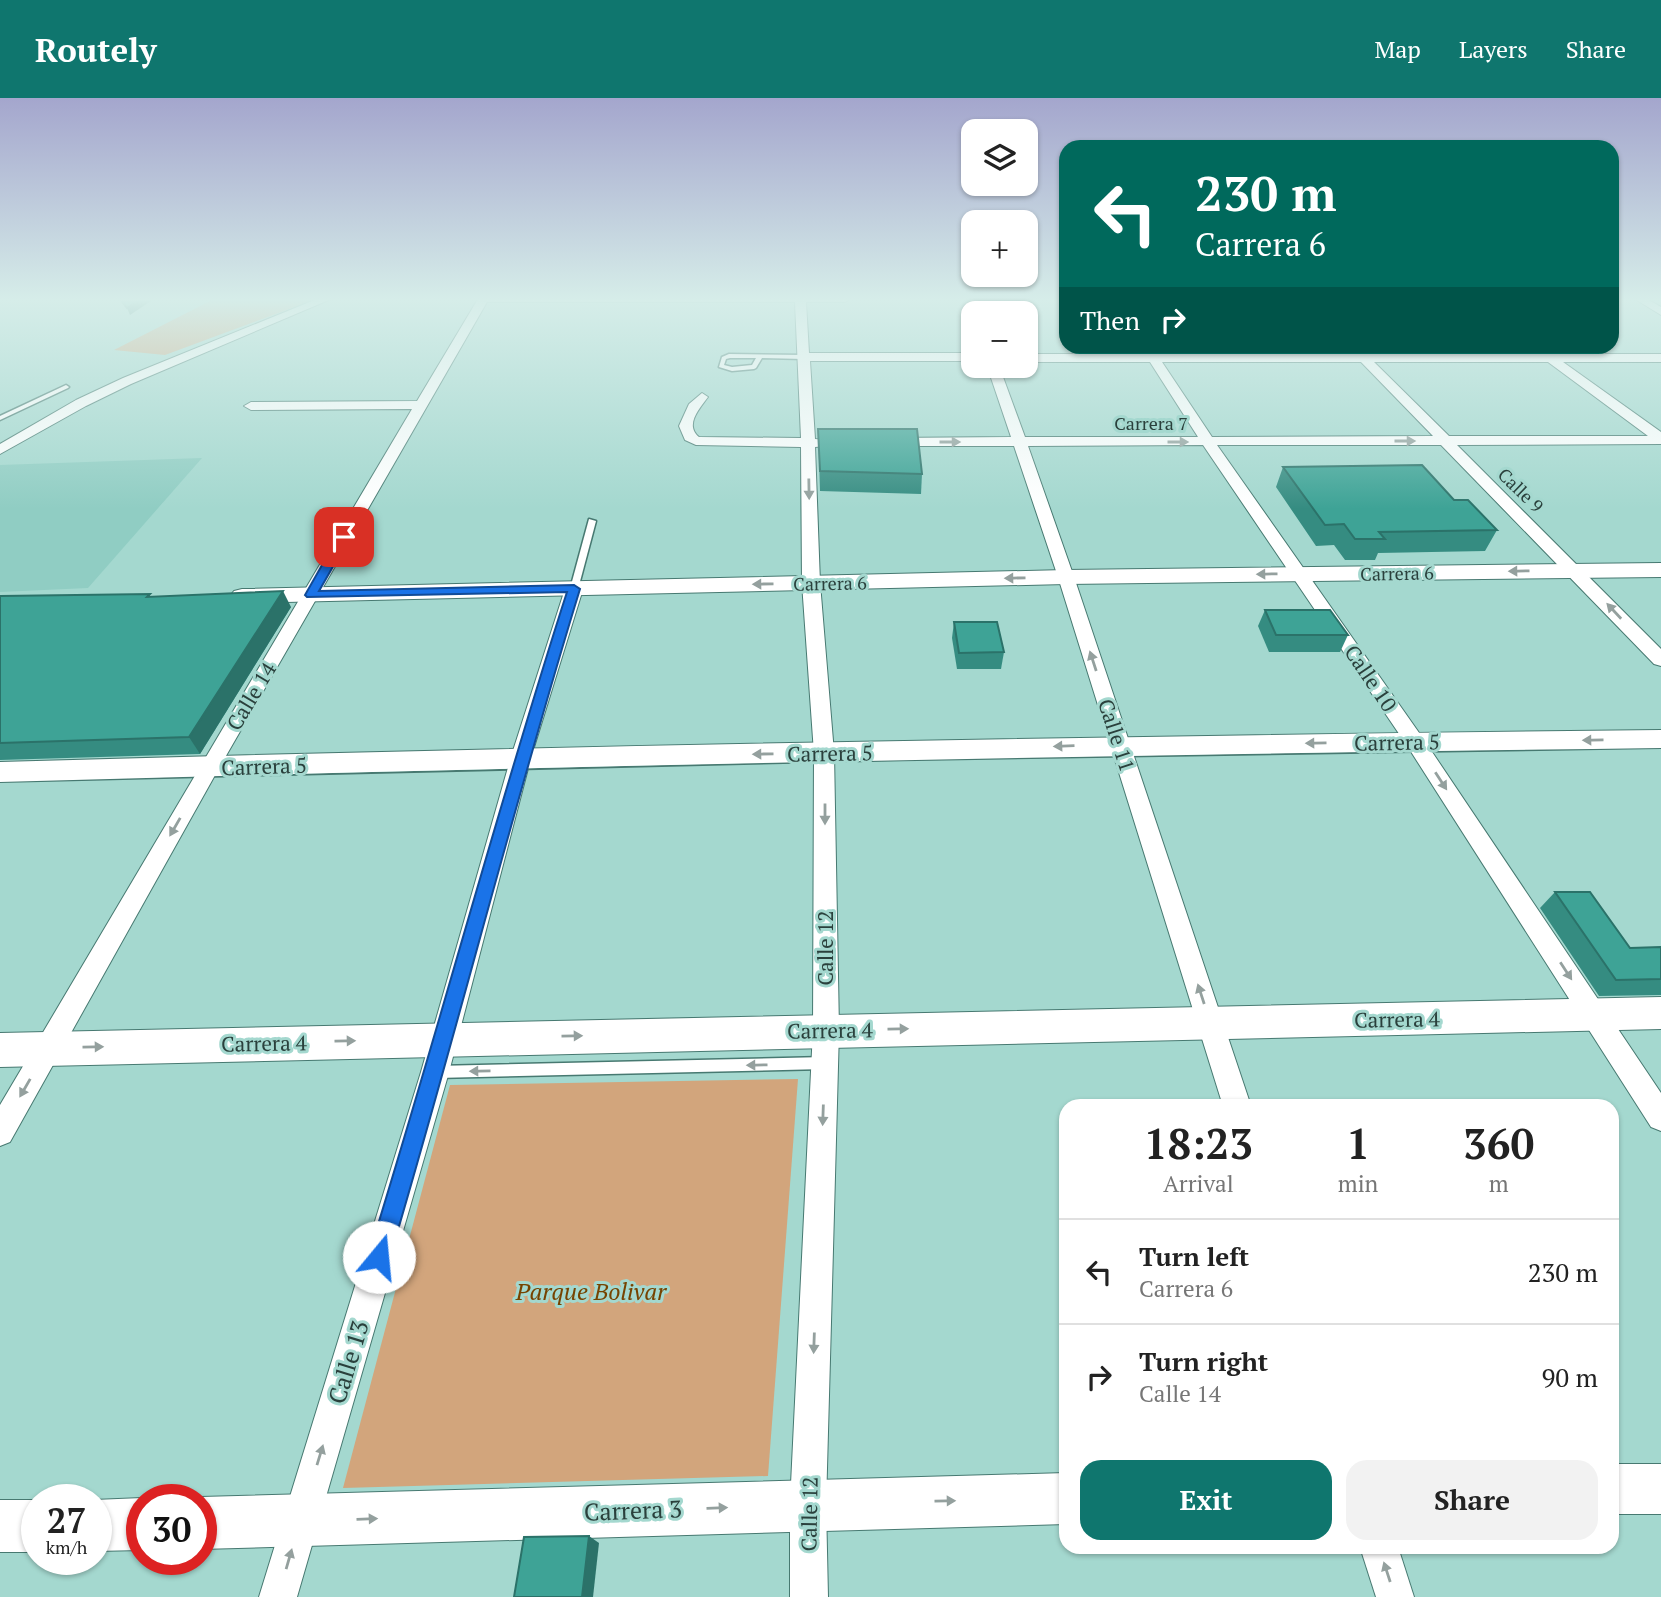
<!DOCTYPE html>
<meta charset="utf-8">
<style>
:root{--surface:#fff;--page:#f2f2f2;--text:#222;--muted:#767676;--line:#e0e0e0;--accent:#0f766e}
body{margin:0;font-family:"PT Serif",serif;background:var(--page);color:var(--text);height:100vh;display:flex;flex-direction:column;font-size:26px;white-space:nowrap}
*{box-sizing:border-box;margin:0}
p{font-size:23px;color:var(--muted)}
.icon{flex:none;width:38px;height:38px;fill:none;stroke:currentColor;stroke-width:2;stroke-linecap:round;stroke-linejoin:round}
.map{position:relative;flex:1;overflow:hidden}
.sheet{position:absolute;left:1059px;top:1001px;width:560px;height:455px;display:flex;flex-direction:column;background:var(--surface);border-radius:21px;box-shadow:0 2px 5px #0004}
.sheet>*{flex:none}
.hud{position:absolute;left:1059px;top:42px;width:560px;height:214px;border-radius:21px;box-shadow:0 2px 5px #0004;background:#00695c;color:#fff;overflow:hidden}
.tools{position:absolute;left:961px;top:21px;display:grid;gap:14px}
.tools a{display:grid;place-items:center;width:77px;height:77px;border-radius:14px;background:var(--surface);box-shadow:0 2px 5px #0004;font-size:35px}
.speed{position:absolute;left:21px;top:1386px;display:flex;gap:14px;font-size:35px;font-weight:700;text-align:center}
.speed>*{display:grid;place-content:center;width:91px;height:91px;border-radius:50%;background:var(--surface);box-shadow:0 2px 5px #0004;line-height:1}
.speed small{font-size:18px;font-weight:400}
.speed .limit{border:10px solid #d22;background:#fff;color:#111}
.pin{position:absolute;display:grid;place-items:center;width:60px;height:60px;color:#fff;margin:-30px;border-radius:14px;box-shadow:0 4px 10px #0006}
.me{position:absolute;width:77px;margin:-38px;rotate:17deg;stroke-linejoin:round;filter:drop-shadow(0 0 5px #0008)}
.turn{display:flex;align-items:center;gap:24px;height:147px;padding:0 21px;font-size:32px}
.turn .icon{width:91px;height:91px;stroke-width:2.5}
.turn b{display:block;font-size:49px;line-height:60px}
.then{display:flex;align-items:center;height:66px;padding:0 21px;background:#0003;gap:14px;font-size:26px}
.eta{display:flex;justify-content:space-evenly;align-items:center;height:119px;text-align:center}
.eta b{font-size:42px;font-weight:600;line-height:49px}
.cta{display:flex;gap:14px;margin-top:auto;padding:14px 21px}
.cta a{flex:1;height:80px;border-radius:21px;background:var(--accent);color:#fff;font-size:28px;font-weight:600;line-height:80px;text-align:center}
.cta a+a{background:var(--page);color:var(--text)}
ul{padding:0;list-style:none}
li{display:flex;align-items:center;gap:21px;height:105px;padding:0 21px;border-top:2px solid var(--line)}
li div{flex:1}
li b{display:block;font-size:26px}
li em{font-style:normal}
header{display:flex;align-items:center;gap:42px;box-sizing:border-box;height:98px;padding:0 35px;background:var(--accent);color:#fff}
header strong{font-size:33px}
nav{display:flex;gap:38px;margin-inline-start:auto;font-size:24px}
.map>svg:first-child{display:block}
.built{fill:#90cdc3}
.green{fill:#d2a57c}
.lines{fill:none;stroke-linecap:round;stroke-linejoin:round}
.lane-casing{stroke:#477971;stroke-width:3}
.street-casing{stroke:#477971;stroke-width:2}
.secondary-casing{stroke:#477971;stroke-width:2}
.lane{fill:#fff;fill-rule:evenodd}
.street{fill:#fff;fill-rule:evenodd}
.secondary{fill:#fff;fill-rule:evenodd}
.wall{fill:#358c81}
.shaded-wall{fill:#2b7269}
.building{fill:#3ea396;stroke:#2b7269;stroke-width:2}
.oneway{fill:#94a09e}
.route{fill:#1a73e8;stroke:#114b97;stroke-width:2}
.labels{text-anchor:middle;dominant-baseline:central;stroke-width:6;stroke-linejoin:round;paint-order:stroke}
.far-street-label{font-size:18px;fill:#2a403c;stroke:#a4d8cf}
.street-label{font-size:21px;fill:#2a403c;stroke:#a4d8cf}
.near-park-label{font-size:24px;font-style:italic;fill:#764300;stroke:#a4d8cf}
.near-street-label{font-size:24px;fill:#2a403c;stroke:#a4d8cf}
</style>
<header>
<strong>Routely</strong>
<nav><a>Map</a><a>Layers</a><a>Share</a></nav>
</header>
<div class="map">
<svg width="1661" height="1499" viewBox="0 0 1661 1499">
<rect width="100%" height="100%" fill="#a4d8cf"/>
<polygon class="built" points="202,360 88,490 0,494 0,367"/>
<g class="green">
<polygon points="214,201 316,201 165,257 114,252"/>
<polygon points="798,981 768,1378 343,1390 450,987"/>
</g>
<g class="lines">
<g class="lane-casing">
<g id="lane">
<path d="M729 256 804 257 807 259 804 261 762 260 756 270 754 271 732 273 719 269 722 259ZM730 260H756L752 267 732 269 724 267 726 261Z"/>
<polygon points="66,287 69,289 68,290 0,322 0,318"/>
<polygon points="589,421 596,423 578,491 574,493 570,491"/>
<polygon points="825,959 829,961 831,965 829,969 825,971 436,980 431,978 430,974 431,970 436,968"/>
</g>
</g>
<g class="street-casing">
<g id="street">
<polygon points="317,201 331,201 131,286 86,308 0,356 0,346 76,302 123,280"/>
<path d="M478 201H850L845 204H806L809 255H973V263H810L815 341 826 342 828 345 826 348 815 349 820 485 834 655 839 932 826 1407 828 1499H790V1407L813 932 814 655 802 485 801 349 696 347 685 342 679 328 689 306 702 295 708 299C700 310 684 327 699 339L801 340 795 204H487L219 670 10 1044 0 1048V1007L412 311 251 312 244 308 251 304 417 303Z"/>
<polygon points="969,201 979,201 983,215 973,216"/>
<polygon points="1635,201 1647,201 1661,209 1661,217"/>
<path d="M1140 248H1152L1157 256H1354L1355 252 1359 251 1367 256H1661V264H1563L1661 334V346L1457 347 1661 551V568L1654 566 1441 347H1217L1422 639 1661 995V1033L1651 1029 1408 649 1203 347 1028 348 1074 479 1251 1008H1223L1058 479 1014 348H887L880 344 887 340 1011 339 987 268H999L1025 339H1198L1150 264H1026V256H1145ZM1162 264H1361L1433 338 1212 339ZM1374 264H1548L1648 338H1449Z"/>
<polygon points="574,486 583,491 531,659 449,974 297,1499 259,1499 421,974 511,659 565,491"/>
<polygon points="1360,1449 1398,1449 1414,1499 1376,1499"/>
</g>
</g>
<g class="secondary-casing">
<g id="secondary">
<polygon points="1661,465 1661,479 1066,486 242,505 234,503 230,498 234,493 242,491 1066,472"/>
<path d="M1661 632V650C1107 657 554 668 0 684V664C554 648 1107 638 1661 632Z"/>
<polygon points="1661,899 1661,931 0,969 0,935"/>
<rect x="1612" y="1366" width="49" height="50"/>
<polygon points="1066,1375 1066,1426 201,1451 201,1402 195,1402 201,1399"/>
<polygon points="142,1400 146,1402 142,1402 142,1452 96,1453 94,1402"/>
<rect x="0" y="1402" width="37" height="52"/>
</g>
</g>
<use href="#lane" class="lane"/>
<use href="#street" class="street"/>
<use href="#secondary" class="secondary"/>
</g>
<g class="wall">
<polygon points="818,331 922,376 921,396 820,393"/>
<polygon points="1283,369 1454,402 1497,432 1485,453 1378,455 1375,462 1345,462 1334,447 1316,448 1276,389"/>
<polygon points="0,498 152,499 291,509 200,656 0,662"/>
<polygon points="1265,512 1348,537 1340,554 1269,554 1258,528"/>
<polygon points="954,524 1004,554 1001,571 957,571 952,540"/>
<polygon points="1555,794 1630,850 1661,849 1661,897 1599,898 1540,810"/>
</g>
<g class="shaded-wall">
<polygon points="141,201 154,201 130,217 127,210"/>
<polygon points="283,493 291,509 200,656 189,639"/>
<polygon points="589,1438 599,1445 593,1499 582,1499"/>
</g>
<g class="building">
<polygon points="120,201 141,201 127,210"/>
<polygon points="818,331 917,331 922,376 820,373"/>
<polygon points="1422,367 1454,402 1468,402 1497,432 1379,434 1385,441 1355,441 1344,426 1325,427 1283,369"/>
<polygon points="283,493 189,639 0,645 0,498 150,496 147,499"/>
<polygon points="1265,512 1330,512 1348,537 1276,537"/>
<polygon points="954,524 997,524 1004,554 959,555"/>
<polygon points="1555,794 1590,794 1630,850 1661,849 1661,881 1616,882"/>
<polygon points="589,1438 582,1499 514,1499 524,1439"/>
</g>
<defs><path id="oneway-solid" d="M-6-.8H1V-3.2L6.5 0L1 3.2V.8H-6Z" transform="scale(1.75)"/></defs>
<g class="oneway">
<use href="#oneway-solid" transform="translate(1405 343)"/>
<use href="#oneway-solid" transform="translate(950 344)"/>
<use href="#oneway-solid" transform="translate(1178 344)"/>
<use href="#oneway-solid" transform="translate(809 391) rotate(89)"/>
<use href="#oneway-solid" transform="translate(1519 473) rotate(179)"/>
<use href="#oneway-solid" transform="translate(1267 476) rotate(179)"/>
<use href="#oneway-solid" transform="translate(1015 480) rotate(179)"/>
<use href="#oneway-solid" transform="translate(763 486) rotate(179)"/>
<use href="#oneway-solid" transform="translate(1614 513) rotate(-133)"/>
<use href="#oneway-solid" transform="translate(1093 563) rotate(-108)"/>
<use href="#oneway-solid" transform="translate(1593 642) rotate(179)"/>
<use href="#oneway-solid" transform="translate(1316 645) rotate(179)"/>
<use href="#oneway-solid" transform="translate(1064 648) rotate(178)"/>
<use href="#oneway-solid" transform="translate(763 656) rotate(179)"/>
<use href="#oneway-solid" transform="translate(1441 683) rotate(57)"/>
<use href="#oneway-solid" transform="translate(825 716) rotate(90)"/>
<use href="#oneway-solid" transform="translate(175 729) rotate(120)"/>
<use href="#oneway-solid" transform="translate(1566 873) rotate(57)"/>
<use href="#oneway-solid" transform="translate(1201 896) rotate(-108)"/>
<use href="#oneway-solid" transform="translate(898 931) rotate(-1)"/>
<use href="#oneway-solid" transform="translate(572 938) rotate(-1)"/>
<use href="#oneway-solid" transform="translate(345 943) rotate(-1)"/>
<use href="#oneway-solid" transform="translate(93 949) rotate(-1)"/>
<use href="#oneway-solid" transform="translate(757 967) rotate(179)"/>
<use href="#oneway-solid" transform="translate(480 973) rotate(179)"/>
<use href="#oneway-solid" transform="translate(25 990) rotate(120)"/>
<use href="#oneway-solid" transform="translate(823 1017) rotate(92)"/>
<use href="#oneway-solid" transform="translate(814 1245) rotate(92)"/>
<use href="#oneway-solid" transform="translate(320 1357) rotate(-73)"/>
<use href="#oneway-solid" transform="translate(945 1403) rotate(-1)"/>
<use href="#oneway-solid" transform="translate(717 1410) rotate(-2)"/>
<use href="#oneway-solid" transform="translate(367 1421) rotate(-2)"/>
<use href="#oneway-solid" transform="translate(289 1461) rotate(-74)"/>
<use href="#oneway-solid" transform="translate(1387 1474) rotate(-108)"/>
</g>
<linearGradient id="sky" x2="0" y2="1"><stop stop-color="#a4a6cd"/><stop offset="0.49" stop-color="#d6ede9"/><stop offset="1" stop-color="#d6ede9" stop-opacity="0"/></linearGradient>
<rect width="1661" height="411" fill="url(#sky)"/>
<path class="route" d="M344 436 350 439 319 493 574 487 580 491C512 712 456 937 390 1159L387 1167 379 1170 372 1167 368 1159C437 938 496 714 567 494L307 499 305 497 338 439Z"/>
<g class="labels">
<g class="far-street-label">
<text x="1151" y="325">Carrera 7</text>
<text transform="translate(1521 392) rotate(44)">Calle 9</text>
<text transform="translate(1397 475) rotate(-1)">Carrera 6</text>
<text transform="translate(830 485) rotate(-1)">Carrera 6</text>
</g>
<g class="street-label">
<text transform="translate(1371 580) rotate(56)">Calle 10</text>
<text transform="translate(251 598) rotate(-59)">Calle 14</text>
<text transform="translate(1117 637) rotate(72)">Calle 11</text>
<text transform="translate(1397 644) rotate(-1)">Carrera 5</text>
<text transform="translate(830 655) rotate(-1)">Carrera 5</text>
<text transform="translate(264 668) rotate(-2)">Carrera 5</text>
<text transform="translate(825 850) rotate(-90)">Calle 12</text>
<text transform="translate(1397 921) rotate(-1)">Carrera 4</text>
<text transform="translate(830 932) rotate(-1)">Carrera 4</text>
<text transform="translate(264 945) rotate(-1)">Carrera 4</text>
<text transform="translate(809 1416) rotate(-89)">Calle 12</text>
</g>
<g class="near-park-label">
<text x="591" y="1193">Parque Bolivar</text>
</g>
<g class="near-street-label">
<text transform="translate(348 1264) rotate(-73)">Calle 13</text>
<text transform="translate(633 1412) rotate(-2)">Carrera 3</text>
</g>
</g>
</svg>
<div class="tools">
<a><svg class="icon" aria-label="layers" viewBox="0 0 24 24"><path d="M12 4l9 5-9 5-9-5zM3 14l9 5 9-5"/></svg></a>
<a>+</a>
<a>−</a>
</div>
<div class="speed"><div>27<small>km/h</small></div><div class="limit">30</div></div>
<div class="pin" style="left:344px;top:439px;background:#d93025"><svg class="icon" aria-label="arrive" viewBox="0 0 24 24"><path d="M6 21V4h12l-3 4 3 4H6"/></svg></div>
<svg class="me" style="left:379px;top:1159px" viewBox="-20 -20 40 40"><circle r="19" fill="#fff"/><path d="M0-13L10 11 0 6-10 11z" fill="#1a73e8"/></svg>
<div class="hud">
<div class="turn"><svg class="icon" aria-label="left" viewBox="0 0 24 24"><path d="M17 20v-9H6M10 6l-5 5 5 5"/></svg><div><b>230 m</b>Carrera 6</div></div>
<div class="then">Then<svg class="icon" aria-label="right" viewBox="0 0 24 24"><path d="M7 20v-9h11M14 6l5 5-5 5"/></svg></div>
</div>
<section class="sheet">
<div class="eta">
<div><b>18:23</b><p>Arrival</p></div>
<div><b>1</b><p>min</p></div>
<div><b>360</b><p>m</p></div>
</div>
<ul>
<li><svg class="icon" aria-label="left" viewBox="0 0 24 24"><path d="M17 20v-9H6M10 6l-5 5 5 5"/></svg><div><b>Turn left</b><p>Carrera 6</p></div><em>230 m</em></li>
<li><svg class="icon" aria-label="right" viewBox="0 0 24 24"><path d="M7 20v-9h11M14 6l5 5-5 5"/></svg><div><b>Turn right</b><p>Calle 14</p></div><em>90 m</em></li>
</ul>
<div class="cta"><a>Exit</a><a>Share</a></div>
</section>
</div>
